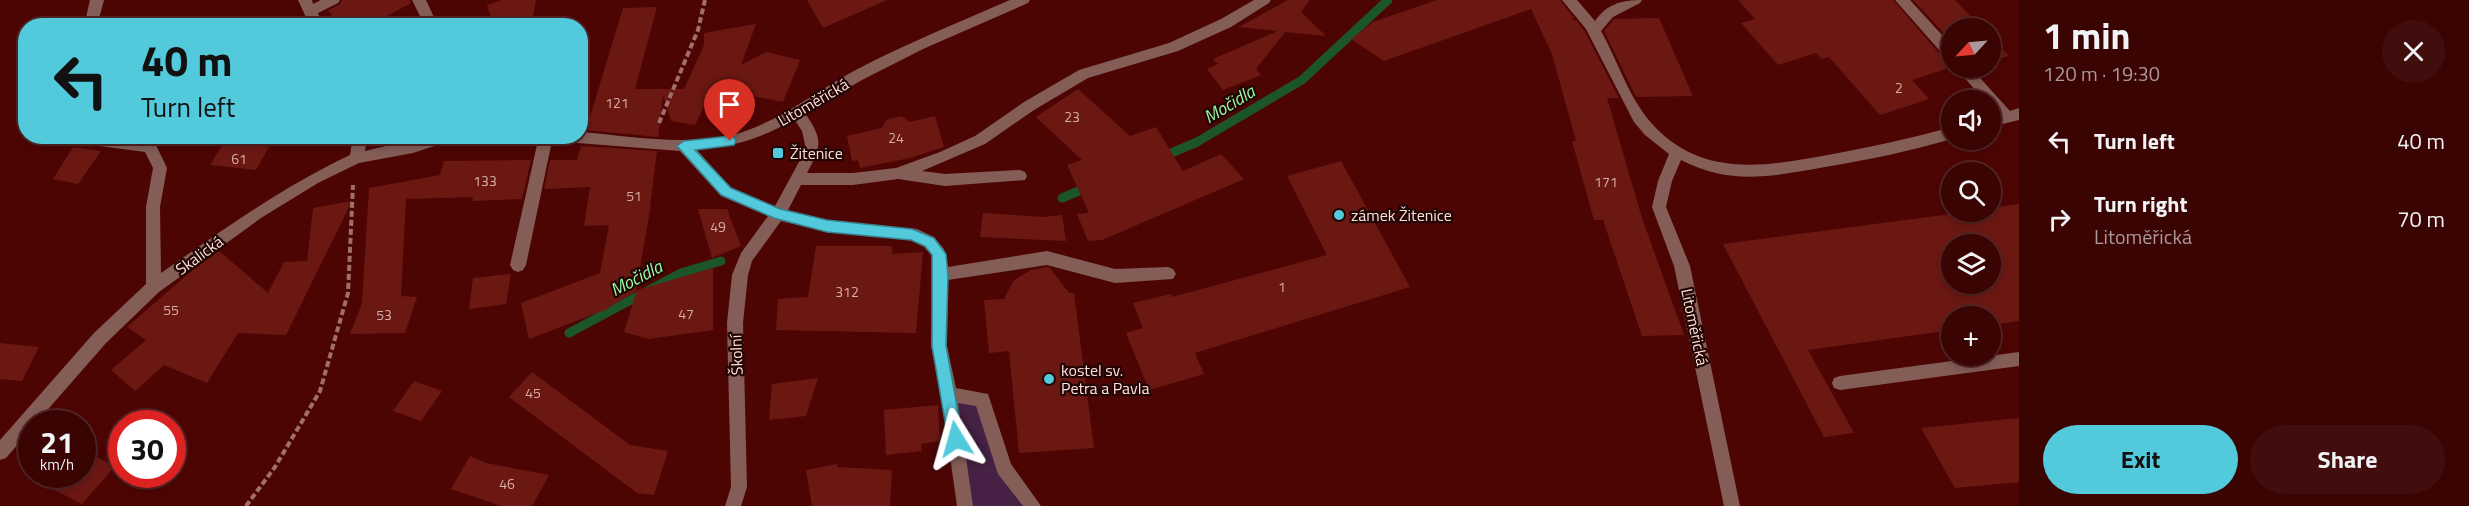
<!DOCTYPE html>
<meta charset="utf-8">
<style>
:root{--surface:#3a0403;--page:#410e0d;--text:#f1f3f6;--muted:#ab989a;--line:#542525;--accent:#53cadc}
body{margin:0;font-family:"Titillium Web",sans-serif;background:var(--page);color:var(--text);height:100vh;display:flex;flex-direction:column;font-size:22px;white-space:nowrap}
*{box-sizing:border-box;margin:0}
p{font-size:20px;color:var(--muted)}
.icon{flex:none;width:33px;height:33px;fill:none;stroke:currentColor;stroke-width:2;stroke-linecap:round;stroke-linejoin:round}
.map{position:relative;flex:1;overflow:hidden}
.sheet{display:flex;flex-direction:column;background:var(--surface);width:450px}
.sheet>*{flex:none}
.hud{position:absolute;left:18px;top:18px;width:570px;height:126px;border-radius:24px;box-shadow:0 3px 9px #0003,0 0 0 2px var(--line);background:#53cadc;color:#111;overflow:hidden}
.needle{width:39px;rotate:244deg}
.controls{position:absolute;left:1941px;top:18px;display:grid;gap:12px}
.controls a{display:grid;place-items:center;width:60px;height:60px;border-radius:50%;background:var(--surface);box-shadow:0 3px 9px #0003,0 0 0 2px var(--line);font-size:30px}
.speed{position:absolute;left:18px;top:410px;display:flex;gap:12px;font-size:30px;font-weight:700;text-align:center}
.speed>*{display:grid;place-content:center;width:78px;height:78px;border-radius:50%;background:var(--surface);box-shadow:0 3px 9px #0003,0 0 0 2px var(--line);line-height:1}
.speed small{font-size:15px;font-weight:400}
.speed .limit{border:9px solid #d22;background:#fff;color:#111}
.pin{position:absolute;display:grid;place-items:center;width:51px;height:51px;color:#fff;margin:-62px -26px;border-radius:50% 50% 50% 0;rotate:-45deg;box-shadow:0 0 6px #0007}
.pin .icon{rotate:45deg}
.me{position:absolute;width:66px;margin:-33px;rotate:352deg;stroke-linejoin:round;filter:drop-shadow(0 0 4px #0008)}
.turn{display:flex;align-items:center;gap:21px;height:126px;padding:0 24px;font-size:27px}
.turn .icon{width:78px;height:78px;stroke-width:2.5}
.turn b{display:block;font-size:42px;line-height:51px}
.round{display:grid;place-items:center;flex:none;width:63px;height:63px;border-radius:32px;background:var(--page)}
.head{display:flex;align-items:center;justify-content:space-between;height:102px;padding:0 24px}
h1{font-size:36px;font-weight:700;line-height:45px}
.action{display:flex;gap:12px;margin-top:auto;padding:12px 24px}
.action a{flex:1;height:69px;border-radius:36px;background:var(--accent);color:#111;font-size:24px;font-weight:700;line-height:69px;text-align:center}
.action a+a{background:var(--page);color:var(--text)}
ul{padding:0;list-style:none}
li{display:flex;align-items:center;gap:18px;height:78px;padding:0 24px}
li div{flex:1}
li b{display:block;font-size:22px}
li em{font-style:normal}
main{display:flex;flex:1;min-height:0}
.map>svg:first-child{display:block}
.green{fill:#462145}
.lines{fill:none;stroke-linecap:round;stroke-linejoin:round}
.stream{stroke:#1b5529;stroke-width:9}
.building{fill:#6b1813;fill-rule:evenodd}
.path{stroke:#a06e6c;stroke-width:4;stroke-dasharray:6 3;stroke-linecap:butt}
.minor{fill:#845d57;fill-rule:evenodd}
.route{fill:#53cadc;stroke:#36838f;stroke-width:1.5}
.poi-dot{fill:#53cadc;stroke:#210503;stroke-width:2}
.labels{text-anchor:middle;dominant-baseline:central;stroke-width:4.5;stroke-linejoin:round;paint-order:stroke}
.number-label{font-size:14px;fill:#d7aeaa}
.street-label{font-size:16px;fill:#fbe0dc;stroke:#210503}
.poi-label{font-size:16px;fill:#fbe0dc;stroke:#210503;text-anchor:start}
.water-label{font-size:18px;font-style:italic;fill:#96faa7;stroke:#210503}
</style>
<main>
<div class="map">
<svg width="2019" height="506" viewBox="0 0 2019 506">
<rect width="100%" height="100%" fill="#4d0504"/>
<polygon class="green" points="949,394 982,399 1004,468 1033,506 965,506"/>
<g class="lines">
<g class="stream">
<polyline points="1162,157 1197,142 1302,80 1388,0"/>
<polyline points="1062,198 1088,187"/>
<polyline points="569,333 681,273 721,261"/>
</g>
</g>
<g class="building">
<polygon points="342,0 410,0 411,3 385,17 391,26 339,26 328,10 339,5"/>
<polygon points="502,0 536,0 531,26 494,26 487,5"/>
<polygon points="807,0 887,0 823,28"/>
<polygon points="1288,0 1310,0 1301,12 1326,36 1285,32 1256,69 1261,75 1223,90 1207,69 1218,64 1213,59 1278,31 1239,27"/>
<polygon points="1437,0 1560,0 1574,18 1571,20 1576,20 1584,30 1619,98 1607,98 1642,218 1684,335 1642,336 1603,220 1594,220 1572,141 1576,141 1552,54 1531,9 1384,61 1351,39 1373,22"/>
<polygon points="1738,0 1893,0 1945,60 1952,62 1952,67 1912,80 1929,99 1880,115 1829,57 1822,59 1816,53 1778,65 1741,23 1755,19"/>
<polygon points="1913,0 1955,0 1982,28 1952,28 1952,42"/>
<polygon points="657,7 635,89 684,89 704,45 704,33 756,24 741,65 766,52 800,60 783,102 748,95 746,101 709,96 695,125 671,121 663,95 658,137 586,130 623,8"/>
<polygon points="1659,18 1693,96 1636,97 1604,31 1614,19"/>
<polygon points="1990,37 2009,56 1990,61"/>
<polygon points="1078,89 1130,136 1156,127 1183,171 1221,154 1244,179 1102,240 1088,241 1077,214 1089,213 1067,165 1082,160 1036,117"/>
<polygon points="902,116 909,122 935,116 944,147 910,158 860,168 858,160 852,161 847,136 882,128 886,120"/>
<polygon points="225,141 269,147 256,170 210,165"/>
<polygon points="581,146 657,151 649,216 636,291 605,310 529,339 521,303 600,273 609,225 584,226 590,187 544,189 550,160 577,160"/>
<polygon points="73,147 101,151 78,184 53,179"/>
<polygon points="531,160 522,199 472,201 473,197 406,199 401,296 417,297 405,333 350,334 362,303 369,188 440,175 444,161"/>
<polygon points="1341,161 1410,287 1195,353 1204,374 1149,390 1126,333 1143,328 1133,303 1171,294 1172,297 1327,255 1287,176"/>
<polygon points="352,201 286,335 238,333 207,383 164,365 135,391 111,370 146,340 127,327 188,274 219,251 268,293 284,262 307,261 313,208"/>
<path d="M2019 204V321L1990 325V316H1952V330L1808 350 1854 433 1824 437 1723 244 1966 212H1990V208ZM1952 244H1990V284H1952Z"/>
<polygon points="698,209 727,209 741,246 712,258"/>
<polygon points="983,213 1044,217 1062,215 1066,241 980,237"/>
<polygon points="816,246 892,246 892,254 923,252 916,333 776,330 778,299 808,297"/>
<polygon points="1047,267 1050,268 1069,293 1074,293 1094,448 1019,453 1009,351 989,353 984,300 1004,299 1014,280 1031,270"/>
<polygon points="713,268 713,330 649,339 624,332 637,290"/>
<polygon points="511,274 506,304 469,309 473,278"/>
<polygon points="0,343 39,347 22,381 0,379"/>
<polygon points="532,372 630,445 668,451 654,495 637,493 509,397"/>
<polygon points="818,378 806,416 769,420 772,384"/>
<polygon points="414,381 442,391 421,421 393,411"/>
<polygon points="938,405 940,441 921,444 922,451 886,455 884,410"/>
<polygon points="2019,418 2019,482 1955,488 1921,428"/>
<polygon points="82,450 115,466 82,504 23,474 82,474"/>
<polygon points="470,456 486,463 549,475 532,506 501,506 451,489"/>
<polygon points="837,464 838,467 892,470 890,506 812,506 806,470"/>
</g>
<g class="lines">
<g class="path">
<polyline points="659,123 698,30 705,0"/>
<polyline points="246,506 275,467 320,391 348,293 353,185"/>
</g>
<g class="minor">
<polygon points="90,0 104,0 97,26 84,26"/>
<polygon points="298,0 312,0 313,4 321,0 340,0 338,3 318,13 323,26 310,26"/>
<polygon points="412,0 426,0 438,26 425,26"/>
<path d="M1010 0H1030L1028 3 923 49 862 80 805 113C823 140 822 145 807 173H853L896 168 940 152 975 136 1024 102 1079 70 1169 43 1221 19 1254 0H1271L1269 3 1231 27 1178 51 1088 78 1034 110 985 144 922 171 945 174 1020 170 1025 172 1027 176 1025 180 945 186 898 179 853 185H801L788 210 827 220 917 229 934 237 944 249 948 267 1047 251 1115 269 1168 267 1173 269 1176 274 1173 279 1115 283 1047 265 948 280 947 346 956 388 988 394 1011 464 1041 506H1023L998 474 976 406 958 403 973 506H957L941 394 931 346 933 275 932 256 924 247 910 240 827 232 781 221 752 261 748 275 743 323 747 487 741 506H725L731 487 727 323 732 275 741 253 768 216 721 196 680 151 552 141 526 265 523 270 518 272 513 270 510 265 539 136H580V132C629 136 683 146 731 135 775 125 813 93 852 72 903 45 957 23 1010 0ZM794 119 802 131 806 149 775 206 731 188 697 150C735 146 761 139 794 119Z"/>
<path d="M1562 0H1577L1595 21C1607 4 1621 0 1642 0L1640 3 1613 17 1601 31C1619 63 1629 100 1655 127 1702 176 1762 167 1822 156 1866 148 1909 139 1952 127V139C1910 151 1868 160 1825 167 1773 176 1731 186 1681 160L1672 181 1666 207 1690 266 1740 506H1724L1674 266 1652 207 1658 181 1669 154 1645 135 1634 122 1586 29Z"/>
<polygon points="1895,0 1910,0 1952,46 1952,60 1947,59"/>
<polygon points="1956,68 1971,68 2010,111 2019,108 2019,120 1990,127 1990,116 1996,115 1990,108 1990,100 1984,100"/>
<path d="M62 136H115L155 143 167 168 160 207 161 273C223 230 282 187 350 155L353 136H367L365 151 428 136H455L453 140 413 153 359 163 318 183 261 218 159 292 106 343 36 423H32V428L6 458 0 460V440L94 333 146 284V207L153 168 145 152 69 142Z"/>
<polygon points="2019,352 2019,366 1840,390 1834,388 1832,383 1834,378 1840,376"/>
</g>
</g>
<polygon class="route" points="730,136 734,137 736,141 734,145 695,150 731,188 780,209 827,220 912,229 934,238 946,254 948,276 946,346 963,439 961,444 956,446 950,444 948,439 932,346 932,255 925,246 911,240 827,232 774,218 721,195 677,146 684,141"/>
<g class="poi-dot">
<rect x="772" y="147" width="12" height="12" rx="3"/>
<circle cx="1339" cy="215" r="6"/>
<circle cx="1049" cy="379" r="6"/>
</g>
<g class="labels">
<g class="number-label">
<text x="1899" y="87">2</text>
<text x="617" y="102">121</text>
<text x="1072" y="116">23</text>
<text x="896" y="137">24</text>
<text x="239" y="158">61</text>
<text x="485" y="180">133</text>
<text x="1606" y="181">171</text>
<text x="634" y="195">51</text>
<text x="718" y="226">49</text>
<text x="1282" y="286">1</text>
<text x="847" y="291">312</text>
<text x="171" y="309">55</text>
<text x="686" y="313">47</text>
<text x="384" y="314">53</text>
<text x="533" y="392">45</text>
<text x="507" y="483">46</text>
</g>
<g class="street-label">
<text transform="translate(813 102) rotate(-30)">Litoměřická</text>
<text transform="translate(199 255) rotate(-36)">Skalická</text>
<text transform="translate(1695 327) rotate(78)">Litoměřická</text>
<text transform="translate(736 355) rotate(-92)">Školní</text>
</g>
<g class="poi-label">
<text x="790" y="153">Žitenice</text>
<text x="1351" y="215">zámek Žitenice</text>
<text x="1061" y="370">kostel sv.<tspan x="1061" dy="18">Petra a Pavla</tspan></text>
</g>
<g class="water-label">
<text transform="translate(1229 104) rotate(-31)">Močidla</text>
<text transform="translate(636 278) rotate(-28)">Močidla</text>
</g>
</g>
</svg>
<div class="controls">
<a><svg class="needle" viewBox="-14 -14 28 28"><path d="M0-13l5 13h-10z" fill="#e53935"/><path d="M0 13l5-13h-10z" fill="#ab989a"/></svg></a>
<a><svg class="icon" aria-label="sound" viewBox="0 0 24 24"><path d="M4 9h4l5-4v14l-5-4H4zM17 9q2 3 0 6"/></svg></a>
<a><svg class="icon" aria-label="search" viewBox="0 0 24 24"><circle cx="10" cy="10" r="6"/><path d="M15 15l6 6"/></svg></a>
<a><svg class="icon" aria-label="layers" viewBox="0 0 24 24"><path d="M12 4l9 5-9 5-9-5zM3 14l9 5 9-5"/></svg></a>
<a>+</a>
</div>
<div class="speed"><div>21<small>km/h</small></div><div class="limit">30</div></div>
<div class="pin" style="left:730px;top:141px;background:#d93025"><svg class="icon" aria-label="arrive" viewBox="0 0 24 24"><path d="M6 21V4h12l-3 4 3 4H6"/></svg></div>
<svg class="me" style="left:956px;top:439px" viewBox="-20 -20 40 40"><path d="M0-17L14 15 0 8-14 15z" fill="#53cadc" stroke="#fff" stroke-width="4"/></svg>
<div class="hud">
<div class="turn"><svg class="icon" aria-label="left" viewBox="0 0 24 24"><path d="M17 20v-9H6M10 6l-5 5 5 5"/></svg><div><b>40 m</b>Turn left</div></div>
</div>
</div>
<section class="sheet">
<div class="head"><div><h1>1 min</h1><p>120 m · 19:30</p></div><a class="round"><svg class="icon" aria-label="close" viewBox="0 0 24 24"><path d="M6 6l12 12M18 6L6 18"/></svg></a></div>
<ul>
<li><svg class="icon" aria-label="left" viewBox="0 0 24 24"><path d="M17 20v-9H6M10 6l-5 5 5 5"/></svg><div><b>Turn left</b></div><em>40 m</em></li>
<li><svg class="icon" aria-label="right" viewBox="0 0 24 24"><path d="M7 20v-9h11M14 6l5 5-5 5"/></svg><div><b>Turn right</b><p>Litoměřická</p></div><em>70 m</em></li>
</ul>
<div class="action"><a>Exit</a><a>Share</a></div>
</section>
</main>
